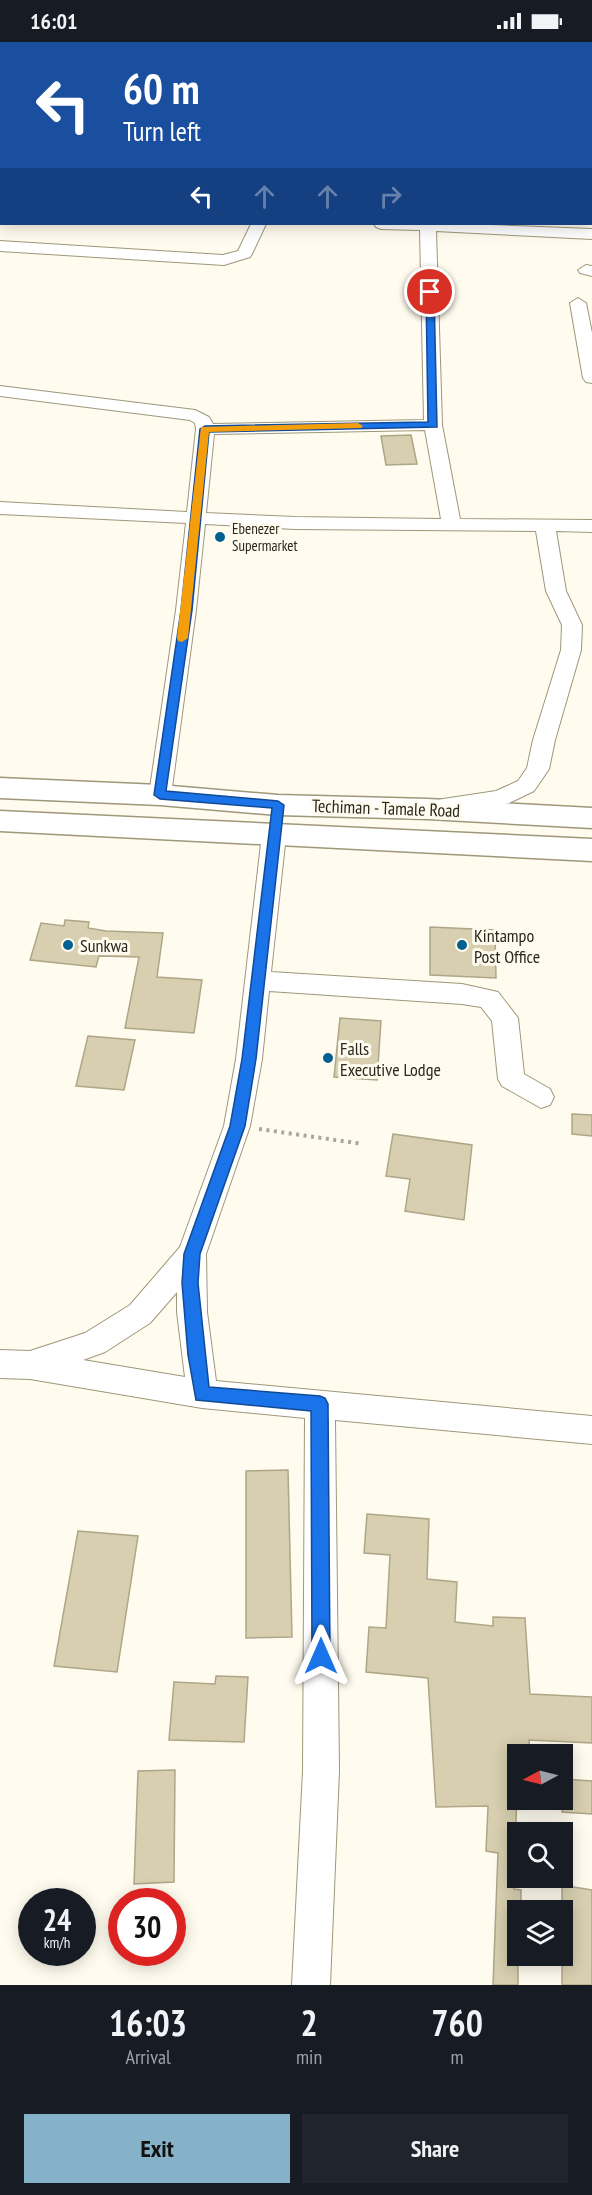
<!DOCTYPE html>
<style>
:root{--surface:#171b24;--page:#20242c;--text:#f1f3f6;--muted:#9ea1a6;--accent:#85b1c9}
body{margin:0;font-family:"PT Sans Narrow",sans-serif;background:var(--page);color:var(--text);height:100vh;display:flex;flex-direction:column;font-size:22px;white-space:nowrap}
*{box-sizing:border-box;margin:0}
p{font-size:20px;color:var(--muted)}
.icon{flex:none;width:33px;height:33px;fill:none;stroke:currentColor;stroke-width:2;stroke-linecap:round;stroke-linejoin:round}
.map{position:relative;height:1943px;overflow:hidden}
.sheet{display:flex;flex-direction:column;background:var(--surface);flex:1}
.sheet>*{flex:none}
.banner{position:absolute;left:0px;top:0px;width:592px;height:183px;box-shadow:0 3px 15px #0003;background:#1a4fa0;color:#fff;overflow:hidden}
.needle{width:39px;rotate:263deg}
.buttons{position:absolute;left:507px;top:1702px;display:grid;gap:12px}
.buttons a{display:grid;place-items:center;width:66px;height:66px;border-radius:0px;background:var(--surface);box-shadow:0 3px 15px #0003;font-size:30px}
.speed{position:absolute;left:18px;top:1846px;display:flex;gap:12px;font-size:30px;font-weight:700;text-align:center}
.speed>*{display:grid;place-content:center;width:78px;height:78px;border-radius:50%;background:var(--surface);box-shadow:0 3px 15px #0003;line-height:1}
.speed small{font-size:15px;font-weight:400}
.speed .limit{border:9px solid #d22;background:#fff;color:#111}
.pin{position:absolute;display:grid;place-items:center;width:51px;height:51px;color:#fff;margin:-26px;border:3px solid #fff;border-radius:50%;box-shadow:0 2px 6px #0007}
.me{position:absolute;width:66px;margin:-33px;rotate:0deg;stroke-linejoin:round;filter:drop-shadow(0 0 4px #0008)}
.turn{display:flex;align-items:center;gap:21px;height:126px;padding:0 24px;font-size:27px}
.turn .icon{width:78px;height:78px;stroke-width:2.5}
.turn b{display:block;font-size:42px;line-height:51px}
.lanes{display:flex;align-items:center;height:57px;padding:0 24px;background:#0003;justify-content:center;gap:30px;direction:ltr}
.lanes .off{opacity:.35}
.eta{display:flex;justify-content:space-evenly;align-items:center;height:102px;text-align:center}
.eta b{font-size:36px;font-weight:700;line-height:42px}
.cta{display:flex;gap:12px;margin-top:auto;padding:12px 24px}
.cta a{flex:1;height:69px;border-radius:0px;background:var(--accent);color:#111;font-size:24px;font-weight:700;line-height:69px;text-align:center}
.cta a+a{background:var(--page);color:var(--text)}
.status{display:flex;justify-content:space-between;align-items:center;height:42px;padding:0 30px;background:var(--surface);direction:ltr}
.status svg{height:16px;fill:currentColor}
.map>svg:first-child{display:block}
.building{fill:#d7cfaf;stroke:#afa688;stroke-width:1.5}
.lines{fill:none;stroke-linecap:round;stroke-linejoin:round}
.minor-casing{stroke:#9f9779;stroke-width:2}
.highway-casing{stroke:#9f9779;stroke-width:3}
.path{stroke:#aaa79a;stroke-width:4;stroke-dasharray:3 4.5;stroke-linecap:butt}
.minor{fill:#fff;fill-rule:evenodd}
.highway{fill:#fff;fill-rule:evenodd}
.route{fill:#1a73e8;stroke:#114b97;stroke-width:1.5}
.slow{fill:#f59e0b}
.poi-dot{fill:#006191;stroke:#fffbee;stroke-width:2}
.labels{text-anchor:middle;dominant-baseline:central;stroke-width:6;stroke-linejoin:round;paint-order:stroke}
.far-poi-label{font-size:15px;fill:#2a271b;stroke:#fffbee;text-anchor:start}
.street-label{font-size:18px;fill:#2a271b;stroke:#fffbee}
.poi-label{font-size:18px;fill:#2a271b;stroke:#fffbee;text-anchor:start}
</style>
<div class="status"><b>16:01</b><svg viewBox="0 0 49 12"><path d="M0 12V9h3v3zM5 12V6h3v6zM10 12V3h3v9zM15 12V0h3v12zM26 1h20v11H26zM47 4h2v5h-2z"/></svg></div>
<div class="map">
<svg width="592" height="1943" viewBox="0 0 592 1943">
<rect width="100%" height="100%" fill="#fffbee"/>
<g class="building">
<polygon points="411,393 417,422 386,423 381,394"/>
<polygon points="65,878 89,880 88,886 106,889 163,891 157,935 202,938 194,991 125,986 139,915 99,914 96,925 30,918 41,881 64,884"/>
<polygon points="430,885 495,888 496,936 430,933"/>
<polygon points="340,976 381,979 377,1038 334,1035"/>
<polygon points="88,994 135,998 124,1048 76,1044"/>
<polygon points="572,1072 592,1073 592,1094 572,1092"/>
<polygon points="393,1092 472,1103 464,1178 405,1169 410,1137 386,1134"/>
<polygon points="288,1428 292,1595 246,1596 246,1429"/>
<polygon points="367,1472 429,1477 427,1537 457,1540 455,1580 493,1584 493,1575 525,1576 530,1652 592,1655 592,1701 529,1698 530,1713 518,1713 514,1847 521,1848 521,1869 518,1869 518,1943 493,1943 498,1811 486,1809 488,1764 436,1765 428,1636 366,1630 369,1585 386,1586 390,1513 364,1511"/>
<polygon points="78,1489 138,1494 117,1630 54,1624"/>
<polygon points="216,1634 248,1635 244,1700 169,1698 174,1640 215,1642"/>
<polygon points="175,1728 174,1840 134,1842 138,1729"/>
<polygon points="562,1737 592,1739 592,1772 562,1770"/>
<polygon points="562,1843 592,1848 592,1943 562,1943"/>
</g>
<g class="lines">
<g class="minor-casing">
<g id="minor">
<rect x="135" y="0" width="12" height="2"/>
<rect x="261" y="0" width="12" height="2"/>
<polygon points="251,182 266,182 252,212 250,215 224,223 0,209 0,199 223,213 238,209"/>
<path d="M374 182H467L592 187V197L436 189 442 383 460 477 592 478V490L556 489 566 549 582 583 581 608 555 698 549 727 534 749 509 761 443 773 435 771 432 765 435 759 443 757 496 749 518 739 527 726 533 698 561 608 562 583 546 549 536 489 295 487 205 482 196 568 171 753 168 758 160 761 152 758 149 753 176 568 186 481 0 472V460L187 470 196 387 195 381 190 378 0 354V344L195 368 209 375 213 382 424 378 420 188 381 187 376 185ZM425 388 441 477 295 475 206 471 214 392Z"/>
<polygon points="586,223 592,224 592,234 580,231 578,228"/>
<polygon points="578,256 586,261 592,291 592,341 586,340 583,336 570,261"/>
<path d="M274 785 282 787 286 793 271 930 462 942 498 950 518 976 524 1032 550 1047 554 1055 550 1063 541 1066 502 1044 498 1037 492 979 481 965 462 962 269 949 262 1017 250 1084 206 1212 207 1270 216 1339 592 1374V1402L335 1378 339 1729 330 1943H292L303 1729 305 1376 202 1366 30 1337 0 1336V1308L30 1309 85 1291 130 1263 180 1205 224 1084 236 1017 262 793 266 787ZM177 1250V1270L185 1335 83 1318 105 1310 150 1281Z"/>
</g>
</g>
<g class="highway-casing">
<g id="highway">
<polygon points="0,736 160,743 278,753 428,757 592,766 592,786 428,777 278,773 160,763 0,756"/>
<polygon points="0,769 592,797 592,819 0,789"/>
</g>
</g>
<polyline class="path" points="259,1087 363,1102"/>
<use href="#minor" class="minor"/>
<use href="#highway" class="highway"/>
</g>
<polygon class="route" points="430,247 434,250 437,385 209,390 192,568 166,749 278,759 284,763 256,1017 245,1084 200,1212 198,1241 209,1345 320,1354 325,1356 328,1362 330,1614 327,1620 321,1623 314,1620 312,1614 311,1369 196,1358 188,1313 182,1241 184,1212 230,1084 242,1017 272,766 160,757 154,753 181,568 200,387 205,384 428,380 426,250"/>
<polygon class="slow" points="358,381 363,384 361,386 209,390 188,596 182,600 178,599 177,596 201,385"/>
<g class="poi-dot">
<circle cx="220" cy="495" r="6"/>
<circle cx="68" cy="903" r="6"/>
<circle cx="462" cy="903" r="6"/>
<circle cx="328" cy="1016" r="6"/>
</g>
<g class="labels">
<g class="far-poi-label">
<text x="232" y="486">Ebenezer<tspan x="232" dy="17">Supermarket</tspan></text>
</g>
<g class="street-label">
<text transform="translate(386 766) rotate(2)">Techiman - Tamale Road</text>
</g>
<g class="poi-label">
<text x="474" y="893">Kintampo<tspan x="474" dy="21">Post Office</tspan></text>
<text x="80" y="903">Sunkwa</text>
<text x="340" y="1006">Falls<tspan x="340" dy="21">Executive Lodge</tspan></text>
</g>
</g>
</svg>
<div class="buttons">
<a><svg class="needle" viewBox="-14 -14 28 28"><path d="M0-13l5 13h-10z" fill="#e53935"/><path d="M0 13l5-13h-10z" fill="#9ea1a6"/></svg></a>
<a><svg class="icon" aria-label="search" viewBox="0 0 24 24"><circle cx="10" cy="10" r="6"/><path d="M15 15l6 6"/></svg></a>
<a><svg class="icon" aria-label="layers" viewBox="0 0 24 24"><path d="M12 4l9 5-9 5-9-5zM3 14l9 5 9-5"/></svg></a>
</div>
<div class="speed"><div>24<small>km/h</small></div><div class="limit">30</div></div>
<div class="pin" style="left:430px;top:250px;background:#d93025"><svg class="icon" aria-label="arrive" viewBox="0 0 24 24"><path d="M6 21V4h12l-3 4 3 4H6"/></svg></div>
<svg class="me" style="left:321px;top:1614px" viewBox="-20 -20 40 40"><path d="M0-17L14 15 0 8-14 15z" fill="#1a73e8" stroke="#fff" stroke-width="4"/></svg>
<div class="banner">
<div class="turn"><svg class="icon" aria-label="left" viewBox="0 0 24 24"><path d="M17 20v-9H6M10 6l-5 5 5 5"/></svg><div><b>60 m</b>Turn left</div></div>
<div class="lanes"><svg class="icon" aria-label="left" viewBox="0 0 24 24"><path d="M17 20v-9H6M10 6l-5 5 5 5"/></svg><svg class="icon off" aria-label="ahead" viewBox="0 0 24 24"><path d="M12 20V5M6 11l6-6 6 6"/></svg><svg class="icon off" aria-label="ahead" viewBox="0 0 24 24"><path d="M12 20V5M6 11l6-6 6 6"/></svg><svg class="icon off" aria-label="right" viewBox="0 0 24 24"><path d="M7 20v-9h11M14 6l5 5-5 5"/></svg></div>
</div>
</div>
<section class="sheet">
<div class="eta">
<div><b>16:03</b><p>Arrival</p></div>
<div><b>2</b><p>min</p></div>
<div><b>760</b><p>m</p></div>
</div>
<div class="cta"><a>Exit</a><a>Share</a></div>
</section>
